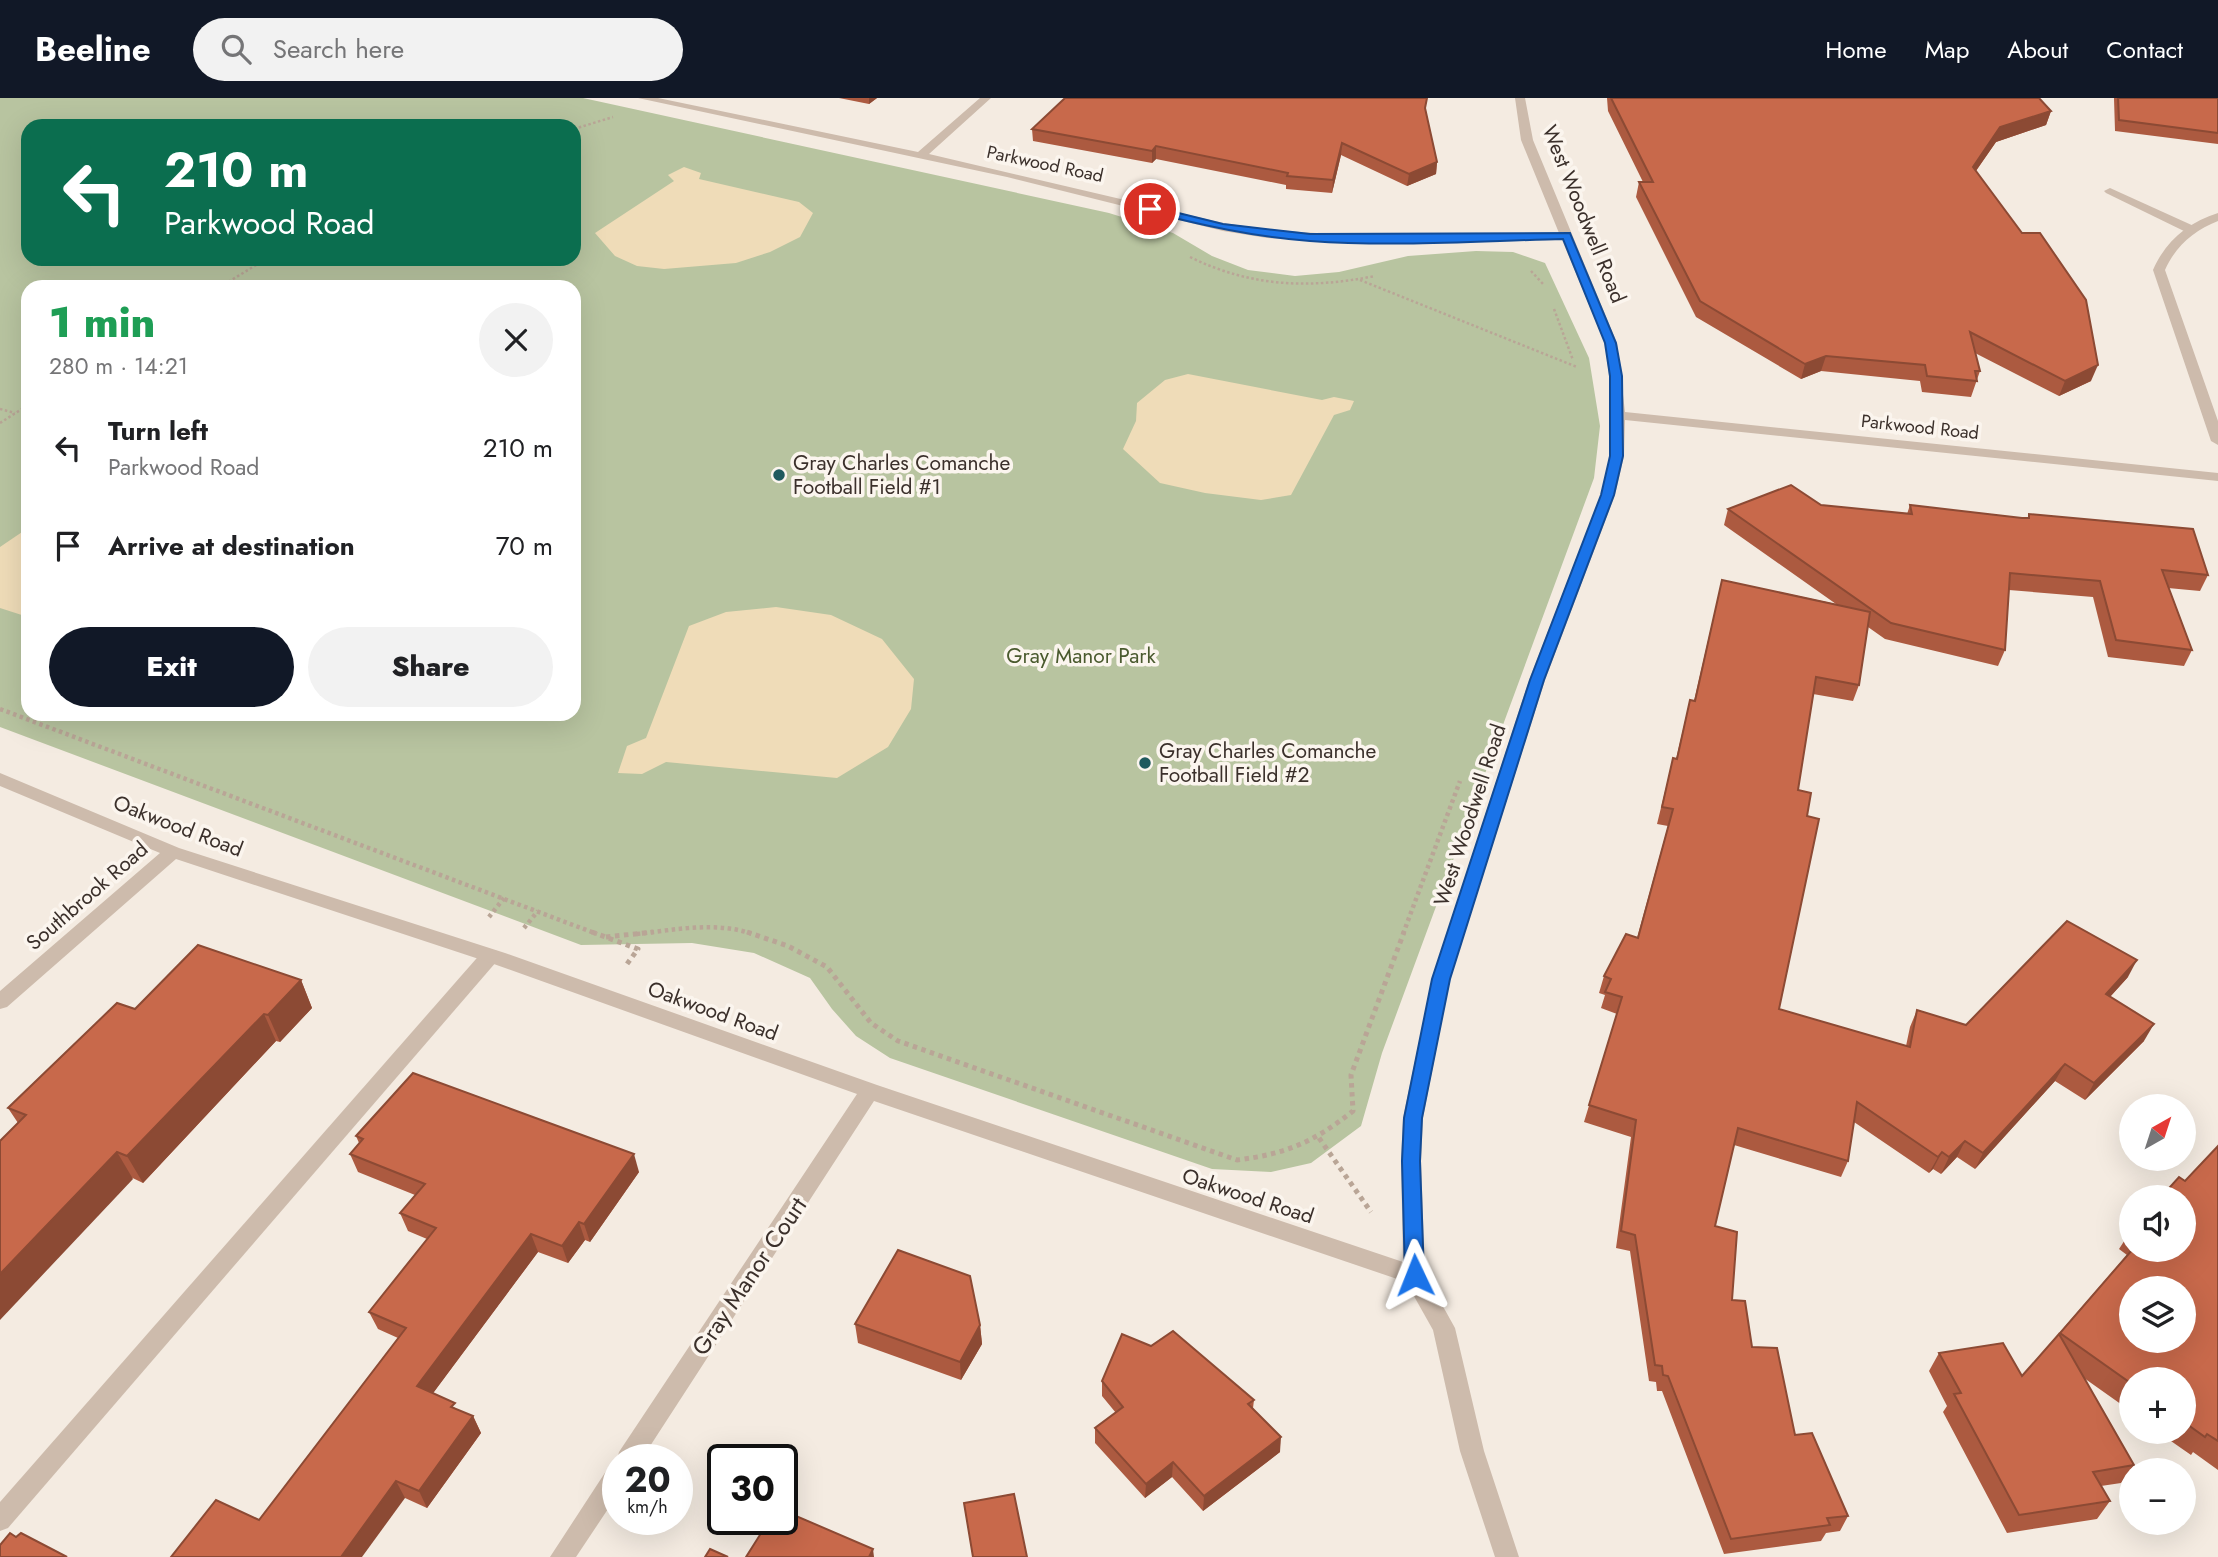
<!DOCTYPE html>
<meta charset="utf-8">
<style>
:root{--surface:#fff;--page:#f2f2f2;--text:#202124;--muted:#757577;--accent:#111827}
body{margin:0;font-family:Jost,sans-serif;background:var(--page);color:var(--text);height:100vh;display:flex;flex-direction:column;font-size:26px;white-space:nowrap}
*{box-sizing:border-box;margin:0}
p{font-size:23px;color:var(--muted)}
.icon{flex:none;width:38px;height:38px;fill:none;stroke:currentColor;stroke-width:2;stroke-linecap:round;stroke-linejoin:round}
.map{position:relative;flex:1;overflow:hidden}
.sheet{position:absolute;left:21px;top:182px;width:560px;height:441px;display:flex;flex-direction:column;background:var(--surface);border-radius:21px;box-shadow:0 7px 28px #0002}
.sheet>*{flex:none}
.guide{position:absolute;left:21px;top:21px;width:560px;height:147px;border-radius:21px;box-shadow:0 7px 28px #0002;background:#0b6e4f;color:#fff;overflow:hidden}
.needle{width:46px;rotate:39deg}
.fabs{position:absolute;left:2119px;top:996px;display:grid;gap:14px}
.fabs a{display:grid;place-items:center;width:77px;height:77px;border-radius:50%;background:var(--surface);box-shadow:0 7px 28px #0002;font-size:35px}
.speed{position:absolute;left:602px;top:1346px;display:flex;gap:14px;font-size:35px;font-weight:700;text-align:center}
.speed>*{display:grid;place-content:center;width:91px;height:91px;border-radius:50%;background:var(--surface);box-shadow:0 7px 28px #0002;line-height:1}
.speed small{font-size:18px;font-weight:400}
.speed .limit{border:4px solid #111;border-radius:10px;background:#fff;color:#111}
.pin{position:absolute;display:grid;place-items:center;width:60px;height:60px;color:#fff;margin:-30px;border:4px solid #fff;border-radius:50%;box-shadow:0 2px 7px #0007}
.me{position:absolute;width:77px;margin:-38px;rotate:358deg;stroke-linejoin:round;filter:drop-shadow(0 0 5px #0008)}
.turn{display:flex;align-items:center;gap:24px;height:147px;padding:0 28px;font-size:32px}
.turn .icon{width:91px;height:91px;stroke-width:2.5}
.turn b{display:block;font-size:49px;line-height:60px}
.round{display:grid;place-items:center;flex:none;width:74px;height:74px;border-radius:37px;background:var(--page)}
.head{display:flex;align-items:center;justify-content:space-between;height:119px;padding:0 28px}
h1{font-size:42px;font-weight:800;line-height:52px;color:#1e9e55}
.cta{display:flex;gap:14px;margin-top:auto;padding:14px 28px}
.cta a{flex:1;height:80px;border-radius:42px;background:var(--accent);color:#fff;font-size:28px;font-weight:800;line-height:80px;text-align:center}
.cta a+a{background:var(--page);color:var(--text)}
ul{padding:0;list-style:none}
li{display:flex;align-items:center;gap:21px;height:98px;padding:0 28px}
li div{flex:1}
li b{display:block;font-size:26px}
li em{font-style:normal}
header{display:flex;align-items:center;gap:42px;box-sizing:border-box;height:98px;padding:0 35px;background:var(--accent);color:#fff}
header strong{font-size:33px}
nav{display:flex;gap:38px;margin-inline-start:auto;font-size:24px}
.search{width:490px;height:63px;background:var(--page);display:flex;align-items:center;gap:18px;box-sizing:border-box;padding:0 24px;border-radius:38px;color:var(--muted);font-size:26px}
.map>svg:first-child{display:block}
.green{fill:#b8c4a0;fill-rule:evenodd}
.sand{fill:#efdcb8}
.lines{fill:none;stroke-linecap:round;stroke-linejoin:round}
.path-far2{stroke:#b9a596;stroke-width:2.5;stroke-dasharray:2.5 2.5;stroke-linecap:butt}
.path-far1{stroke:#b9a596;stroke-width:4.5;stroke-dasharray:3.5 3.5;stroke-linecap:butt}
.path{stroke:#b9a596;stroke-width:5;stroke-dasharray:4.5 4.5;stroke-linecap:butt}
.service{fill:#cdbbac;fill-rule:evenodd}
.minor{fill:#cdbbac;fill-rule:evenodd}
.wall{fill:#ac5a40}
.shaded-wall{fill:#8c4a34}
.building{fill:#c8694b;stroke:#8c4a34;stroke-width:2;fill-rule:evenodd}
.route{fill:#1a73e8;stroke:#114b97;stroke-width:2}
.poi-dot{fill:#1f5a5e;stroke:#fbf5ee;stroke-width:2.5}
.labels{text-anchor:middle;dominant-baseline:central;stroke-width:7;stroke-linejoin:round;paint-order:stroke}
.far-street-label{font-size:18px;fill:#3b302b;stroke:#fbf5ee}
.street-label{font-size:21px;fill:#3b302b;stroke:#fbf5ee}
.poi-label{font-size:21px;fill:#3b302b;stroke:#fbf5ee;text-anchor:start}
.park-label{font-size:21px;fill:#4a5a2e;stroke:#fbf5ee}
.near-street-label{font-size:24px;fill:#3b302b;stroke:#fbf5ee}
</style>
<header>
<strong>Beeline</strong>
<div class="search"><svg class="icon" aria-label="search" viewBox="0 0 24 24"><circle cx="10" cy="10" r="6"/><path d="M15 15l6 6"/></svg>Search here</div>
<nav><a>Home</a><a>Map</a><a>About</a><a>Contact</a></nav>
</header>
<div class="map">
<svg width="2218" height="1459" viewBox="0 0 2218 1459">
<rect width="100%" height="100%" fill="#f4ebe1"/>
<path class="green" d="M0 0H583L1109 115 1173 135 1212 158 1248 172 1295 178 1339 174 1408 158 1476 153 1513 154 1545 165 1589 260 1600 328 1594 380 1382 955 1361 1028 1311 1065 1271 1074 1212 1071 890 960 856 938 832 911 810 880 754 855 692 845 581 847 0 629ZM28 28H574V161H28ZM28 189H574V616H28Z"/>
<g class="sand">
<polygon points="684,69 701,75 699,81 799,104 813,115 800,139 770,154 736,165 664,171 637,168 615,158 595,135 674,83 668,77"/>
<polygon points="1188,276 1322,302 1334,299 1354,303 1350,312 1334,317 1291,397 1261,402 1205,395 1160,385 1123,351 1136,323 1137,305 1165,282"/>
<polygon points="28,430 28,519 0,510 0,449"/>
<polygon points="776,509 831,517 882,541 914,581 911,611 888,649 837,680 666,664 642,676 618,675 627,648 646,640 689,528 726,514"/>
</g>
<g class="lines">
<g class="path-far2">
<polyline points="574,31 613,19"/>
<path d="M1190 159C1251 189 1309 191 1375 178"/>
<polyline points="1531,173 1544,187"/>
<polyline points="1360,182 1577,269"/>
<polyline points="220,189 266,161"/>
<polyline points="1554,211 1573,262"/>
<polyline points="0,311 15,315"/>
<polyline points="0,325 28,307"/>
</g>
<g class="path-far1">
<polyline points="0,611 597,836"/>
<polyline points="489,819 504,800"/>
<polyline points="524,830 538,813"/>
<path d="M637 836C673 832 717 823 752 836"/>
<polyline points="1403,836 1460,683"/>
</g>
<g class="path">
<polyline points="592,834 638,851 627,866"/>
<path d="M747 834 788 848 827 869 871 925 898 943 1237 1062C1286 1056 1314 1044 1353 1013L1351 977 1404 834"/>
<polyline points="606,839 653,834"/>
<polyline points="1319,1040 1371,1114"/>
</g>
<g class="service">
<polygon points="2110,90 2196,129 2198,132 2188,135 2106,95 2104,93"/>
<polygon points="490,851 497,853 499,858 497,863 8,1430 0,1433 0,1404 483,853"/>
</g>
<g class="minor">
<path d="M638 0H658L918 54 980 0H991L929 56 1223 125C1334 143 1447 136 1559 135L1521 42 1515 0H1525L1533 42 1617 245 1625 314 2218 375V383L1625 322 1624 358 1615 397 1545 582 1450 881 1423 1020 1421 1063 1425 1176 1455 1230 1484 1353 1519 1459H1495L1460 1353 1433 1232 1406 1184 874 1003 641 1362H618V1396L576 1459H550L610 1367 616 1365 619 1354 857 996 491 865 176 761 7 909 0 911V893L160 755 0 688V675L179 750 505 855 877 987 1403 1164 1401 1063 1403 1020 1432 881 1529 582 1601 397 1610 358 1609 278 1605 245 1562 142 1370 145 1267 140 1223 133 1007 79Z"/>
<path d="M2218 115V123C2194 132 2175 149 2165 172L2218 323V347L2211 343 2153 172C2165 144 2188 124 2218 115Z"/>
</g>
</g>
<g class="wall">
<polygon points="839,0 877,0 869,6"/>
<polygon points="1607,0 2039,0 2051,13 2046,27 1996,44 1976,73 2091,283 2059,298 1975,255 1980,273 1971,299 1922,294 1920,283 1821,273 1801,281 1696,219 1636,99 1639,84 1643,84 1608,13"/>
<polygon points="2114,0 2218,0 2218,46 2115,33"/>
<polygon points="1426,13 1437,64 1436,76 1407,88 1341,57 1332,95 1286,91 1286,87 1156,61 1152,65 1033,43 1032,31"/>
<polygon points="1821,407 1907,416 1910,407 2022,420 2028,420 2029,416 2208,477 2200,493 2168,490 2192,552 2184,568 2108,559 2093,499 2009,492 2005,552 1998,568 1885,541 1868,529 1859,587 1853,603 1813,596 1798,692 1807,718 1779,911 1906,948 1910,929 1917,912 1966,927 2128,879 2110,899 2144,943 2085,1002 2055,983 1975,1071 1957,1059 1941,1076 1933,1071 1929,1075 1854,1024 1848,1063 1841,1079 1734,1047 1715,1128 1732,1202 1752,1249 1795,1337 1848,1418 1840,1433 1826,1435 1821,1443 1724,1456 1662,1293 1657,1293 1656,1284 1649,1283 1630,1153 1616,1150 1631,1039 1584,1024 1617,916 1601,910 1605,897 1599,895 1604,878 1637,840 1668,728 1657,726 1669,677 1676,661 1690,602 1694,603 1722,482 1836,506 1724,427 1728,411"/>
<polygon points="301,882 312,910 280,944 276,943 143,1085 18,1025 8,1010 135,911"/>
<polygon points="356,1038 639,1074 590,1144 585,1142 568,1165 538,1154 433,1295 458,1312 473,1318 481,1335 427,1410 405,1400 259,1422 398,1240 378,1231 369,1214 427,1141 408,1133 400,1115 415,1097 358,1074 350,1056 359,1045"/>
<polygon points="2218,1048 2218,1372 2193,1354 2191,1357 2158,1334 2184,1334 2184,1281 2132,1281 2132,1314 2084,1280 2134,1367 2121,1385 2101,1388 2110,1403 2097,1421 2007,1435 1943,1314 1947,1308 1929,1273 1939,1255 2022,1278 2127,1157 2119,1151 2132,1131 2132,1152 2184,1152 2185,1083"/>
<polygon points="855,1226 980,1227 982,1246 961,1282 858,1245"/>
<polygon points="1102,1283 1254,1302 1253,1310 1280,1354 1203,1413 1172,1379 1145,1400 1095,1345 1095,1330 1116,1315 1102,1298"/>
</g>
<g class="shaded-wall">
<polygon points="869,0 877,0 869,6"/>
<polygon points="2051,13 2046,27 1996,44 1968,84 1973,69 2000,29"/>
<polygon points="1342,45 1341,57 1332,95 1333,82"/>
<polygon points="1156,48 1156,61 1152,65 1152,53"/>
<polygon points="1437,64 1436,76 1407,88 1409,76"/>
<polygon points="1826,258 1821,273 1801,281 1805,266"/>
<polygon points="2098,267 2091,283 2059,298 2065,283"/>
<polygon points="2137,862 2128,879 2097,913 2106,896"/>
<polygon points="301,882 312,910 280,944 268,917"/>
<polygon points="264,916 276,943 143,1085 127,1058"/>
<polygon points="2154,926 2144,943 2085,1002 2094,985"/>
<polygon points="2065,966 2055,983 1975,1071 1983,1055"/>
<polygon points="1965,1043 1957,1059 1941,1076 1949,1059"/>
<polygon points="117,1054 133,1081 0,1222 0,1176"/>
<polygon points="1942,1054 1933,1071 1929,1075 1938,1059"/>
<polygon points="634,1056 639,1074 590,1144 584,1126"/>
<polygon points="579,1124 585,1142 568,1165 562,1148"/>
<polygon points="531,1136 538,1154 425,1306 417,1288"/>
<polygon points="980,1227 982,1246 961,1282 960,1264"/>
<polygon points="473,1318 481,1335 427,1410 419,1393"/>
<polygon points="1281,1339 1280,1354 1203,1413 1204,1398"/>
<polygon points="1173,1364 1172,1379 1145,1400 1146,1386"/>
<polygon points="396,1383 405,1400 362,1459 341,1459"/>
<polygon points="873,1451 874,1459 869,1459"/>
</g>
<g class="building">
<polygon points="1065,0 1427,0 1425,10 1437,64 1409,76 1342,45 1333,82 1287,78 1288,75 1156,48 1152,53 1032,31"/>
<polygon points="1611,0 2039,0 2051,13 2000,29 1973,69 2022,135 2040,135 2086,202 2098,267 2065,283 1970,234 1980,273 1975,273 1977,283 1927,278 1925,267 1826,258 1805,266 1700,203 1639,84 1653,84"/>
<polygon points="2118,0 2218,0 2218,35 2119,22"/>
<polygon points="1791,387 1821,407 1912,416 1910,407 2022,420 2029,420 2029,416 2193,431 2208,477 2162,472 2192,552 2116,542 2100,483 2010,475 2005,552 1891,525 1728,411"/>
<polygon points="1722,482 1870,514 1859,587 1816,579 1798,692 1811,695 1807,718 1819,721 1779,911 1910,949 1917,912 1966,927 2067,823 2137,862 2106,896 2154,926 2094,985 2065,966 1983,1055 1965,1043 1949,1059 1942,1054 1938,1059 1857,1004 1848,1063 1738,1030 1715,1128 1737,1134 1732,1202 1745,1203 1752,1249 1777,1250 1795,1337 1812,1335 1848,1418 1827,1420 1830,1427 1731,1441 1668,1278 1663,1277 1662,1268 1655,1267 1635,1137 1621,1133 1636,1022 1589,1007 1622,899 1605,894 1611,881 1604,878 1626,836 1638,840 1673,711 1662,709 1673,660 1677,661 1690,602 1695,603"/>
<polygon points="198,847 301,882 268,917 264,916 127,1058 117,1054 0,1176 0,1043 26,1017 8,1010 117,905 135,911"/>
<polygon points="413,975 634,1056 584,1126 579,1124 562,1148 531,1136 417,1288 455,1305 451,1309 473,1318 419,1393 396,1383 341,1459 171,1459 216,1402 259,1422 406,1230 369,1214 436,1130 400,1115 425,1086 350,1056 363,1041 356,1038"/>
<path d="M2218 1048V1343L2207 1336 2205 1339 2184 1324V1281H2132V1286L2060 1235 2132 1152H2184V1099H2161L2179 1079 2185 1083ZM2132 1190H2184V1242H2132Z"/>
<polygon points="898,1152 970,1178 980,1227 960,1264 855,1226"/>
<polygon points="1173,1233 1254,1302 1248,1306 1281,1339 1204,1398 1173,1364 1146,1386 1095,1330 1123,1309 1102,1283 1122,1236 1151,1248"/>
<polygon points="2059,1236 2134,1367 2093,1374 2110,1403 2019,1417 1954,1296 1961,1295 1939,1255 2003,1245 2022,1278"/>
<polygon points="1014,1396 1027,1459 973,1459 964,1405"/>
<polygon points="782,1412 873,1451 869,1459 746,1459 770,1421 782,1421"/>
<polygon points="10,1435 16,1439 21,1435 67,1459 0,1459 0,1447"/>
<polygon points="710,1451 728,1459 705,1459"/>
</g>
<path class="route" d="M1150 108 1223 126 1310 136 1570 135 1616 245 1622 278 1623 358 1614 397 1544 582 1450 881 1422 1020 1420 1063 1424 1177 1422 1183 1415 1186 1408 1183 1405 1177 1402 1063 1404 1020 1432 881 1530 582 1601 397 1610 358V278L1605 245 1563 141C1479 143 1394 149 1310 143 1254 139 1201 127 1146 113L1145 111Z"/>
<g class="poi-dot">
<circle cx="779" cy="377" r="7"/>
<circle cx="1145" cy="665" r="7"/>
</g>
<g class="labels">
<g class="far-street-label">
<text transform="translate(1045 66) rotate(12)">Parkwood Road</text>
<text transform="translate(1920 329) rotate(6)">Parkwood Road</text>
</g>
<g class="street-label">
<text transform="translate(1584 116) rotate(68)">West Woodwell Road</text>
<text transform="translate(1470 717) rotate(-72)">West Woodwell Road</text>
<text transform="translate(178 728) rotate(21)">Oakwood Road</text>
<text transform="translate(87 798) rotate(-41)">Southbrook Road</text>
<text transform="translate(713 913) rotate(20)">Oakwood Road</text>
<text transform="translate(1248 1098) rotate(18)">Oakwood Road</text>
</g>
<g class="poi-label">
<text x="793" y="365">Gray Charles Comanche<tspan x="793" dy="24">Football Field #1</tspan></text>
<text x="1159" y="653">Gray Charles Comanche<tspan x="1159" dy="24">Football Field #2</tspan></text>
</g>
<g class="park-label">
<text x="1081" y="558">Gray Manor Park</text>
</g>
<g class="near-street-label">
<text transform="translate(749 1178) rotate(-56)">Gray Manor Court</text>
</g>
</g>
</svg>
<div class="fabs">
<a><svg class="needle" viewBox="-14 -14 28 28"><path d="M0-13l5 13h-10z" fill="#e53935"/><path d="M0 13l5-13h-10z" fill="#757577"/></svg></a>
<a><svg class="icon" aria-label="sound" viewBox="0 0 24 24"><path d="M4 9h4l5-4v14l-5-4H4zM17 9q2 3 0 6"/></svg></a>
<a><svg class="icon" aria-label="layers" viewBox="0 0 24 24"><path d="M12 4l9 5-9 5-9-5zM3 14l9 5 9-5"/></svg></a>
<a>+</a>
<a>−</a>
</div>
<div class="speed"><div>20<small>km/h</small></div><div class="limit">30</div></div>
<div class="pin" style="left:1150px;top:111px;background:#d93025"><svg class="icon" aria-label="arrive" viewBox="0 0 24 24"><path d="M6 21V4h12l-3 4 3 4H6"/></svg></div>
<svg class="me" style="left:1415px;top:1177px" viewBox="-20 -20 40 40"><path d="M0-17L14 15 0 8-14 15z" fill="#1a73e8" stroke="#fff" stroke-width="4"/></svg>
<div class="guide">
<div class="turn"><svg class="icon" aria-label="left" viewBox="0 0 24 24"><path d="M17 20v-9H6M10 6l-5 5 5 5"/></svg><div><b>210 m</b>Parkwood Road</div></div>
</div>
<section class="sheet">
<div class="head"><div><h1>1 min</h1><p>280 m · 14:21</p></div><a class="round"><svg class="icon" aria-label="close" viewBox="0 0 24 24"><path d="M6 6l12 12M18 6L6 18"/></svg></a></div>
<ul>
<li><svg class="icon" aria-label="left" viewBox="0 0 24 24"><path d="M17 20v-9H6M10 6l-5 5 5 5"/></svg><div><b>Turn left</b><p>Parkwood Road</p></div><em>210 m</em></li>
<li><svg class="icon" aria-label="arrive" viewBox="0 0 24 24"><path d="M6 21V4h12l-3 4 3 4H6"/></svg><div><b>Arrive at destination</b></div><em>70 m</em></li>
</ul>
<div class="cta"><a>Exit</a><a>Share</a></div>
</section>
</div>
